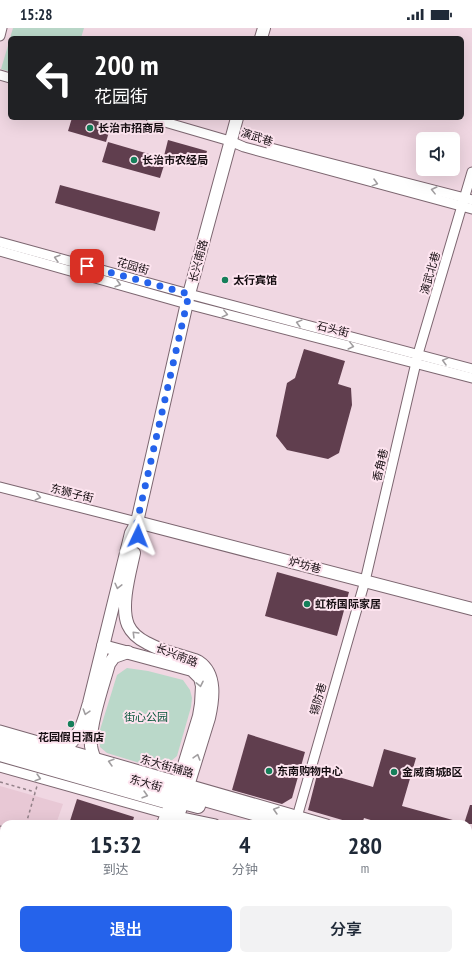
<!DOCTYPE html>
<html lang="zh">
<meta charset="utf-8">
<style>
:root{--surface:#fff;--page:#f2f2f3;--text:#1f2937;--muted:#747a83;--accent:#2563eb}
body{margin:0;font-family:"PT Sans Narrow","Noto Sans SC",sans-serif;background:var(--page);color:var(--text);height:100vh;display:flex;flex-direction:column;font-size:15px;white-space:nowrap}
*{box-sizing:border-box;margin:0}
p{font-size:13px;color:var(--muted)}
.icon{flex:none;width:22px;height:22px;fill:none;stroke:currentColor;stroke-width:2;stroke-linecap:round;stroke-linejoin:round}
.map{position:relative;flex:1;overflow:hidden}
.sheet{position:absolute;left:0px;top:792px;width:472px;height:140px;display:flex;flex-direction:column;background:var(--surface);border-radius:12px 12px 0 0;box-shadow:0 4px 16px #0002}
.sheet>*{flex:none}
.guide{position:absolute;left:8px;top:8px;width:456px;height:84px;border-radius:6px;box-shadow:0 4px 16px #0002;background:#202124;color:#fff;overflow:hidden}
.fabs{position:absolute;left:416px;top:104px;display:grid;gap:8px}
.fabs a{display:grid;place-items:center;width:44px;height:44px;border-radius:6px;background:var(--surface);box-shadow:0 4px 16px #0002;font-size:20px}
.pin{position:absolute;display:grid;place-items:center;width:34px;height:34px;color:#fff;margin:-17px;border-radius:8px;box-shadow:0 2px 6px #0006}
.me{position:absolute;width:44px;margin:-22px;rotate:2deg;stroke-linejoin:round;filter:drop-shadow(0 0 3px #0008)}
.turn{display:flex;align-items:center;gap:14px;height:84px;padding:0 20px;font-size:18px}
.turn .icon{width:52px;height:52px;stroke-width:2.5}
.turn b{display:block;font-size:28px;line-height:34px}
.eta{display:flex;justify-content:space-evenly;align-items:center;height:68px;text-align:center}
.eta b{font-size:24px;font-weight:600;line-height:28px}
.primary-button{display:flex;gap:8px;margin-top:auto;padding:8px 20px}
.primary-button a{flex:1;height:46px;border-radius:6px;background:var(--accent);color:#fff;font-size:16px;font-weight:600;line-height:46px;text-align:center}
.primary-button a+a{background:var(--page);color:var(--text)}
.status{display:flex;justify-content:space-between;align-items:center;height:28px;padding:0 20px;background:var(--surface);direction:ltr}
.status svg{height:11px;fill:currentColor}
.map>svg:first-child{display:block}
.built{fill:#e8c8d5}
.green{fill:#bad8c9}
.building{fill:#603e4e}
.lines{fill:none;stroke-linecap:round;stroke-linejoin:round}
.street-casing{stroke:#7c6670;stroke-width:11}
.secondary-casing{stroke:#7c6670;stroke-width:14}
.primary-casing{stroke:#7c6670;stroke-width:16}
.path{stroke:#928088;stroke-width:1.5;stroke-dasharray:3 3;stroke-linecap:butt}
.street{stroke:#fff;stroke-width:9}
.secondary{stroke:#fff;stroke-width:12}
.primary{stroke:#fff;stroke-width:14}
.oneway{stroke:#a19ea0}
.route{stroke:#2563eb;stroke-width:7;stroke-dasharray:0 12.6}
.poi-dot{fill:#157f5a;stroke:#fde4ef;stroke-width:1.5}
.labels{text-anchor:middle;dominant-baseline:central;stroke-width:4;stroke-linejoin:round;paint-order:stroke}
.poi-label{font-size:11px;font-weight:bold;fill:#150d11;stroke:#fde4ef;text-anchor:start}
.street-label{font-size:11px;fill:#150d11;stroke:#fde4ef}
.park-label{font-size:11px;fill:#055439;stroke:#fde4ef}
</style>
<div class="status"><b>15:28</b><svg viewBox="0 0 49 12"><path d="M0 12V9h3v3zM5 12V6h3v6zM10 12V3h3v9zM15 12V0h3v12zM26 1h20v11H26zM47 4h2v5h-2z"/></svg></div>
<div class="map">
<svg width="472" height="932" viewBox="0 0 472 932">
<rect width="100%" height="100%" fill="#f0d7e2"/>
<polygon class="built" points="0,758 63,776 56,796 4,796 4,919 0,932"/>
<g class="green">
<polygon points="13,0 84,0 81,10 10,10"/>
<polygon points="10,11 10,44 1,41"/>
<polygon points="127,640 148,643 183,652 190,662 192,670 191,679 177,728 165,738 156,740 107,725 100,719 99,705 117,647"/>
</g>
<g class="building">
<polygon points="72,90 85,90 111,97 106,114 68,103"/>
<polygon points="168,112 207,123 202,139 164,128"/>
<polygon points="108,114 166,131 160,150 102,134"/>
<polygon points="60,157 160,184 155,203 55,175"/>
<polygon points="304,321 345,333 338,356 351,360 352,377 339,425 328,431 287,422 276,408 287,355 295,350"/>
<polygon points="277,544 349,564 337,608 265,588"/>
<polygon points="248,706 305,724 292,770 282,776 232,762"/>
<polygon points="384,721 416,730 402,778 460,794 460,796 384,796 364,790 362,796 356,796 308,782 318,743 373,759"/>
<polygon points="77,771 134,789 132,796 69,796"/>
<polygon points="470,777 472,777 472,796 464,796"/>
</g>
<g class="lines">
<g class="street-casing">
<g id="street">
<polyline points="0,8 2,0"/>
<polyline points="0,47 10,50"/>
<polyline points="151,90 230,113 244,119 472,181"/>
<polyline points="271,120 472,172"/>
<polyline points="0,214 189,266 472,341"/>
<polyline points="0,223 187,276 472,350"/>
<polyline points="0,459 137,494"/>
<polyline points="0,702 327,796"/>
<polyline points="0,739 167,786 215,796"/>
<polyline points="295,796 365,553 418,326 472,144"/>
<polyline points="468,835 472,836"/>
<polyline points="468,866 472,867"/>
</g>
</g>
<g class="secondary-casing">
<g id="secondary">
<polyline points="261,10 264,0"/>
<polyline points="137,494 472,581"/>
<path d="M134 525C130 544 120 578 128 597 132 606 139 611 147 615 158 621 170 625 182 628 187 630 194 631 199 634 217 646 213 672 209 690L183 774 175 796"/>
<polyline points="103,618 192,642 200,650 202,658 201,676 199,688 176,763 163,796"/>
<path d="M45 726C51 724 58 723 63 720 80 712 84 691 89 675L131 505 137 494 189 266 237 90"/>
<path d="M99 741C96 734 92 726 91 718 89 698 103 657 109 636L114 629 128 624"/>
<polyline points="111,932 113,928"/>
<polyline points="122,932 123,928"/>
</g>
</g>
<g class="primary-casing">
<g id="primary">
<polyline points="0,713 292,796"/>
<polyline points="0,726 172,775 183,774 198,778"/>
<polyline points="468,843 472,844"/>
<polyline points="468,855 472,857"/>
</g>
</g>
<g class="path">
<polyline points="0,754 35,764"/>
<polyline points="26,796 37,758"/>
<polyline points="0,798 4,799"/>
<polyline points="0,886 4,872"/>
</g>
<use href="#street" class="street"/>
<use href="#secondary" class="secondary"/>
<use href="#primary" class="primary"/>
</g>
<defs><path id="oneway-chevron" d="M-2-3.5L2.5 0L-2 3.5" fill="none" stroke-width="1.6" stroke-linecap="round" stroke-linejoin="round"/></defs>
<g class="oneway">
<use href="#oneway-chevron" transform="translate(375 155) rotate(15)"/>
<use href="#oneway-chevron" transform="translate(434 162) rotate(-166)"/>
<use href="#oneway-chevron" transform="translate(57 230) rotate(-164)"/>
<use href="#oneway-chevron" transform="translate(118 256) rotate(16)"/>
<use href="#oneway-chevron" transform="translate(225 286) rotate(14)"/>
<use href="#oneway-chevron" transform="translate(299 295) rotate(-165)"/>
<use href="#oneway-chevron" transform="translate(351 318) rotate(14)"/>
<use href="#oneway-chevron" transform="translate(445 333) rotate(-165)"/>
<use href="#oneway-chevron" transform="translate(38 469) rotate(14)"/>
<use href="#oneway-chevron" transform="translate(118 558) rotate(104)"/>
<use href="#oneway-chevron" transform="translate(135 606) rotate(-135)"/>
<use href="#oneway-chevron" transform="translate(200 656) rotate(78)"/>
<use href="#oneway-chevron" transform="translate(86 684) rotate(107)"/>
<use href="#oneway-chevron" transform="translate(197 729) rotate(-73)"/>
<use href="#oneway-chevron" transform="translate(111 734) rotate(-164)"/>
<use href="#oneway-chevron" transform="translate(38 750) rotate(16)"/>
<use href="#oneway-chevron" transform="translate(145 767) rotate(16)"/>
<use href="#oneway-chevron" transform="translate(276 782) rotate(-164)"/>
</g>
<g class="lines">
<polyline class="route" points="87,238 189,266 137,494 138,508"/>
</g>
<g class="poi-dot">
<circle cx="90" cy="100" r="4"/>
<circle cx="134" cy="132" r="4"/>
<circle cx="225" cy="252" r="4"/>
<circle cx="307" cy="576" r="4"/>
<circle cx="71" cy="696" r="4"/>
<circle cx="269" cy="743" r="4"/>
<circle cx="394" cy="744" r="4"/>
</g>
<g class="labels">
<g class="poi-label">
<text x="98" y="100">长治市招商局</text>
<text x="142" y="132">长治市农经局</text>
<text x="233" y="252">太行宾馆</text>
<text x="315" y="576">虹桥国际家居</text>
<text x="71" y="709" text-anchor="middle">花园假日酒店</text>
<text x="277" y="743">东南购物中心</text>
<text x="402" y="744">金威商城B区</text>
</g>
<g class="street-label">
<text transform="translate(257 109) rotate(18)">演武巷</text>
<text transform="translate(198 233) rotate(-75)">长兴南路</text>
<text transform="translate(133 238) rotate(16)">花园街</text>
<text transform="translate(430 245) rotate(-74)">演武北巷</text>
<text transform="translate(333 301) rotate(14)">石头街</text>
<text transform="translate(380 437) rotate(-77)">香角巷</text>
<text transform="translate(72 465) rotate(14)">东狮子街</text>
<text transform="translate(305 537) rotate(15)">炉坊巷</text>
<text transform="translate(177 627) rotate(21)">长兴南路</text>
<text transform="translate(318 671) rotate(-74)">锡防巷</text>
<text transform="translate(167 738) rotate(16)">东大街辅路</text>
<text transform="translate(146 755) rotate(16)">东大街</text>
</g>
<g class="park-label">
<text x="146" y="689">街心公园</text>
</g>
</g>
</svg>
<div class="fabs">
<a><svg class="icon" aria-label="sound" viewBox="0 0 24 24"><path d="M4 9h4l5-4v14l-5-4H4zM17 9q2 3 0 6"/></svg></a>
</div>
<div class="pin" style="left:87px;top:238px;background:#d93025"><svg class="icon" aria-label="arrive" viewBox="0 0 24 24"><path d="M6 21V4h12l-3 4 3 4H6"/></svg></div>
<svg class="me" style="left:138px;top:508px" viewBox="-20 -20 40 40"><path d="M0-17L14 15 0 8-14 15z" fill="#2563eb" stroke="#fff" stroke-width="4"/></svg>
<div class="guide">
<div class="turn"><svg class="icon" aria-label="left" viewBox="0 0 24 24"><path d="M17 20v-9H6M10 6l-5 5 5 5"/></svg><div><b>200 m</b>花园街</div></div>
</div>
<section class="sheet">
<div class="eta">
<div><b>15:32</b><p>到达</p></div>
<div><b>4</b><p>分钟</p></div>
<div><b>280</b><p>m</p></div>
</div>
<div class="primary-button"><a>退出</a><a>分享</a></div>
</section>
</div>
